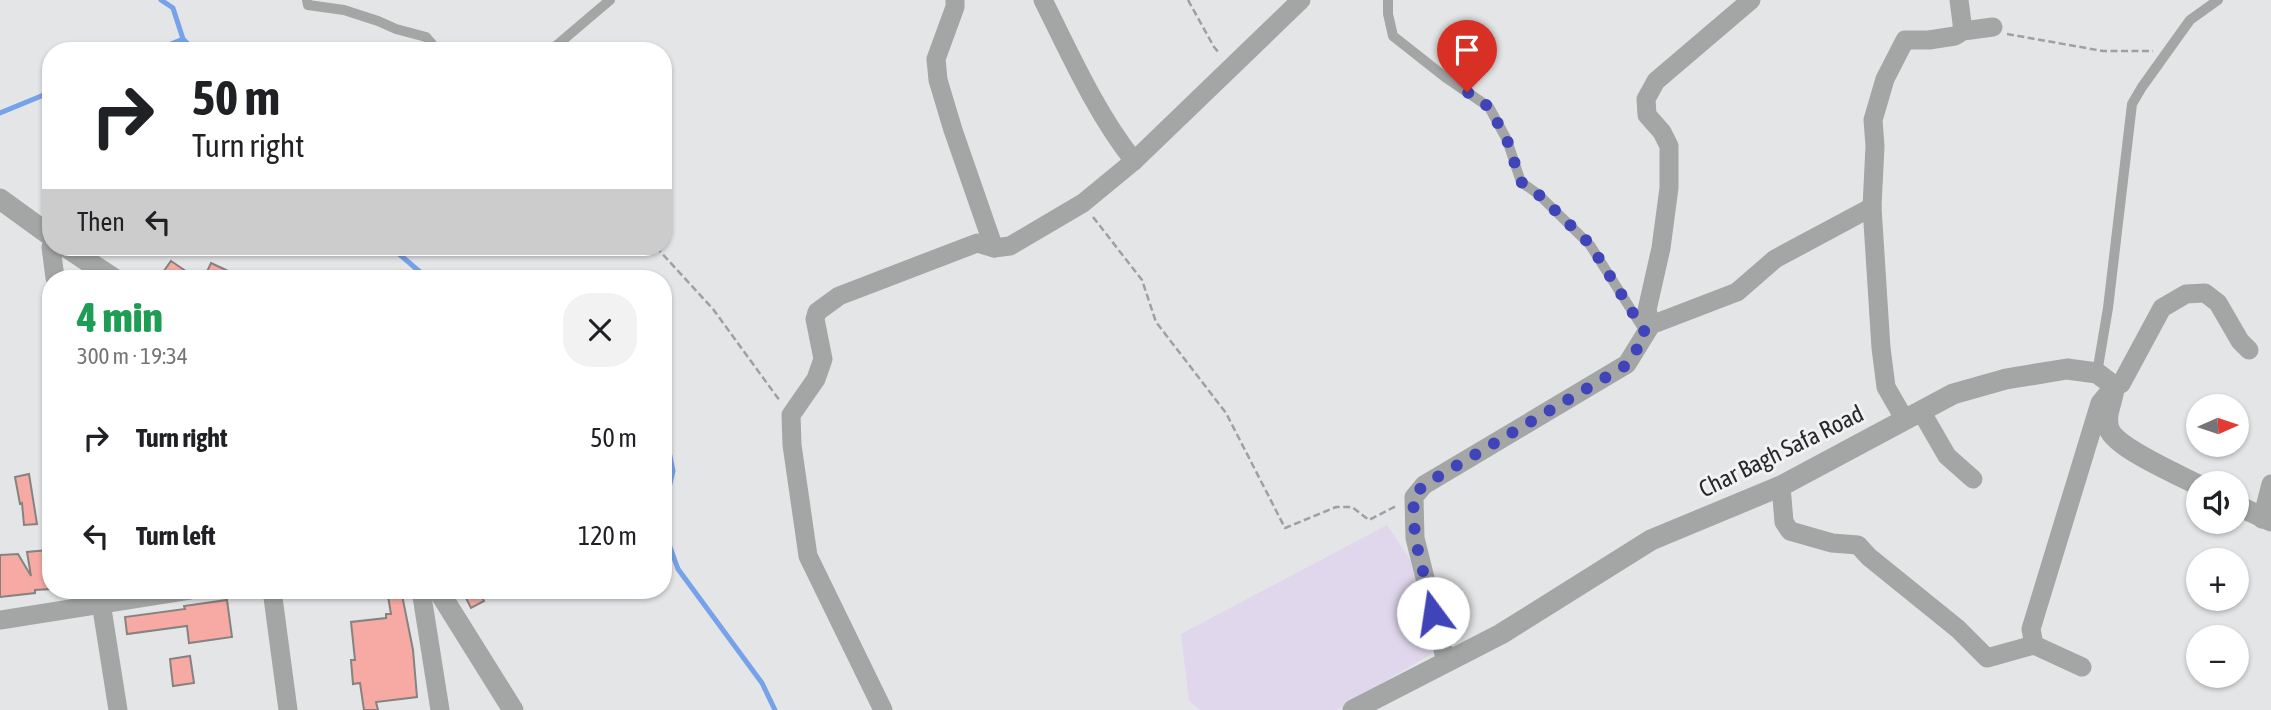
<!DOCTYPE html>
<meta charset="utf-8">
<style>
:root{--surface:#fff;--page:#f2f2f2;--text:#202124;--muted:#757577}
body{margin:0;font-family:"Asap Condensed",sans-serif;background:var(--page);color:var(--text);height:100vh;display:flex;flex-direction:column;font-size:26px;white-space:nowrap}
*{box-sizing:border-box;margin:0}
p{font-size:23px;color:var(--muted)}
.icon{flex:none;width:38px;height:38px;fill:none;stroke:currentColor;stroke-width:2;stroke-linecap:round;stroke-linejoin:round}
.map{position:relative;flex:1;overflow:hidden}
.drawer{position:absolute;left:42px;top:270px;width:630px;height:329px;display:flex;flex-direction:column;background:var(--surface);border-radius:28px;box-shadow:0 2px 5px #0004}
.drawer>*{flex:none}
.banner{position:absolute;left:42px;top:42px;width:630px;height:214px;border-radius:28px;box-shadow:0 2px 5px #0004;background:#fff;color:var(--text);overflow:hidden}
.needle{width:46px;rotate:87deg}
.buttons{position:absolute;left:2186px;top:394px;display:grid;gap:14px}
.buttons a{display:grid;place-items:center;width:63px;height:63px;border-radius:50%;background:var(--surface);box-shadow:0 2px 5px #0004;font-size:35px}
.pin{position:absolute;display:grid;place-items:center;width:60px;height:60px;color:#fff;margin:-72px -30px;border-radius:50% 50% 50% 0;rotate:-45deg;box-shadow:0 0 7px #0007}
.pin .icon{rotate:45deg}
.me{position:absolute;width:77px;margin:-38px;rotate:346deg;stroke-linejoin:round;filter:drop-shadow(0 0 5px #0008)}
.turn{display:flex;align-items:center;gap:24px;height:147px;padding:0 35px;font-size:32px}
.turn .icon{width:91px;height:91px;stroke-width:2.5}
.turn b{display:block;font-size:49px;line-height:60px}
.then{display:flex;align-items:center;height:66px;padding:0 35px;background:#0003;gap:14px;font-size:26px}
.round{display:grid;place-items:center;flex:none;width:74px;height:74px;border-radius:28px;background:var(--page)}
.overview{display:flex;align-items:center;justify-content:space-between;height:119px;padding:0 35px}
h1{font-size:42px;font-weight:800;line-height:52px;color:#1e9e55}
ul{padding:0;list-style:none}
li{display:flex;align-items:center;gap:21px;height:98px;padding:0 35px}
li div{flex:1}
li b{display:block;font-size:26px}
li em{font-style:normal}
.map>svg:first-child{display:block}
.industrial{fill:#e0d7ec}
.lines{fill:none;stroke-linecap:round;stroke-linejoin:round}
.stream{stroke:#76a2e9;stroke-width:5}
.building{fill:#f7aaa4;stroke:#858382;stroke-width:2}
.path{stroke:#9fa0a2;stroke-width:2.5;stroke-dasharray:7 3.5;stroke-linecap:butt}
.service{stroke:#a4a5a5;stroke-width:10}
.minor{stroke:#a4a5a5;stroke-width:19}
.tertiary{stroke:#a4a5a5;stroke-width:21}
.route{stroke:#4044b9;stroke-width:12;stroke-dasharray:0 21.6}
.labels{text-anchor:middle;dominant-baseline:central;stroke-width:6;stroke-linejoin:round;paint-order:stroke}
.street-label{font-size:24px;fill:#272828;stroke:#f2f2f5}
</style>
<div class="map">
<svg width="2271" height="710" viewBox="0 0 2271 710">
<rect width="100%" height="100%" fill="#e4e5e7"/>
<polygon class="industrial" points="1387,525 1413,564 1453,641 1337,710 1200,710 1189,701 1181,634"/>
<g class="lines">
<g class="stream">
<polyline points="161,0 173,8 183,39 195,51"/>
<polyline points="154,51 183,39"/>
<polyline points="0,113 51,92"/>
<polyline points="391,247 427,278"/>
<polyline points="663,422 673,471 663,513"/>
<polyline points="663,528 678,569 762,683 775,710"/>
</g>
</g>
<g class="building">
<polygon points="171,261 196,278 159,278"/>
<polygon points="211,263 243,278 204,278"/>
<polygon points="29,474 37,524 24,525 22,503 20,504 15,477"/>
<polygon points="48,550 51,589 35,590 35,593 0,597 0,555 18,554 31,576 27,552"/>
<polygon points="387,590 401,590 413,650 417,697 376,702 378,710 364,710 360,683 353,684 351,660 355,660 351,622 386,618 386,614 391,614"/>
<polygon points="462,590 478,590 484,601 471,608"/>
<polygon points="227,600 232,637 189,643 187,626 127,634 125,617 185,609 184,606"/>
<polygon points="190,656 194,683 173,686 170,659"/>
</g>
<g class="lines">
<g class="path">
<polyline points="1188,0 1214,47 1220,54"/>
<polyline points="2007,34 2103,51 2153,51"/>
<polyline points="1093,217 1142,280 1156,322 1226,413 1285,528 1336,507 1352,507 1369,520 1398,505"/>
<polyline points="656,247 713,309 780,401"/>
</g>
<g class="service">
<polyline points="307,0 308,5 344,10 378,21 396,29 426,37 432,44 434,51"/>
<polyline points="1388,0 1388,14 1393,36 1445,77 1489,107 1507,140 1521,182 1538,194 1590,245 1646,333"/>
<polyline points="550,51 610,0"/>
<polyline points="2097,373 2108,308 2132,104 2142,87 2190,20 2218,0"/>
</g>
<g class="minor">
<polyline points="955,0 955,7 936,59 938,80 953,130 994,248"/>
<path d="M1043 0C1070 54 1096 113 1134 161"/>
<polyline points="1959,0 1963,31"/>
<polyline points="51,247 55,278"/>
<polyline points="1651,325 1647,310 1661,248 1669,188 1669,146 1662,132 1647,115 1646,99 1656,81 1751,0"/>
<polyline points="1921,411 1947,456 1973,479"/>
<polyline points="1905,420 1886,387 1881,348 1872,207 1875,146 1873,120 1885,79 1905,40 1929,40 1955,36 1963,31 1993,27"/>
<polyline points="1781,486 1784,522 1790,531 1832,543 1858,545 1869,557 1958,629 1987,658 2034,645 2082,667"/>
<polyline points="2262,519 2271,484"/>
<polyline points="99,590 118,710"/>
<polyline points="272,590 288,710"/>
<polyline points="421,590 440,710"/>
<polyline points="0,620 190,590"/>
<polyline points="2034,645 2031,629 2100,403 2114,386 2121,384 2162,308 2186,294 2205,293 2218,303 2240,341 2249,350"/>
<polyline points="1446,662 1415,538 1414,497 1424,485 1627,364 1651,325 1737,292 1775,259 1872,207"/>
<polyline points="883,710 808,556 792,445 791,415 816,379 823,359 815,319 817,312 839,296 977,243 994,248 1010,246 1083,203 1134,161 1301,0"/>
</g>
<g class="tertiary">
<polyline points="0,199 51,236"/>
<polyline points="66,247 113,278"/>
<polyline points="2236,505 2271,521"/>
<polyline points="438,590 513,710"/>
<path d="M1353 710 1501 634 1651 540 1781 486 1953 394 2006 379 2067 369 2097 373 2114 386C2114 401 2104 413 2109 429 2116 448 2179 475 2198 485"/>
</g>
</g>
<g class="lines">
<polyline class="route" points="1433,613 1415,538 1413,496 1424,485 1628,364 1646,334 1590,244 1538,194 1521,182 1507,140 1489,107 1467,92"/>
</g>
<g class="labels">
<g class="street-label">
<text transform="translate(1781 451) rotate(-26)">Char Bagh Safa Road</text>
</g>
</g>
</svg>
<div class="buttons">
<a><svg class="needle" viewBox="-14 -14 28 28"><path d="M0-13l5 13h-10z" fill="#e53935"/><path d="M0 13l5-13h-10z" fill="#757577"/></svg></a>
<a><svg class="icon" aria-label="sound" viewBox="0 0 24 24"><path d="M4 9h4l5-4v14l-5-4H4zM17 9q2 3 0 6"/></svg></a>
<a>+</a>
<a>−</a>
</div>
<div class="pin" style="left:1467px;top:92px;background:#d93025"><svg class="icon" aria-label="arrive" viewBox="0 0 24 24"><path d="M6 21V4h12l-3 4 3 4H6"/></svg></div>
<svg class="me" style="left:1433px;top:613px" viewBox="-20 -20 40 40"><circle r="19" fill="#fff"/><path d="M0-13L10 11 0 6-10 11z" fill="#4044b9"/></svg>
<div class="banner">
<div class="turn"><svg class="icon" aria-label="right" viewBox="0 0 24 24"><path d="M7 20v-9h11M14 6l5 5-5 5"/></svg><div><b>50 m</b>Turn right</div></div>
<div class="then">Then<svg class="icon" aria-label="left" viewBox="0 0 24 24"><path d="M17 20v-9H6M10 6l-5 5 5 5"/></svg></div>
</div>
<section class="drawer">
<div class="overview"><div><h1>4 min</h1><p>300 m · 19:34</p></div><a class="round"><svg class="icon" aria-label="close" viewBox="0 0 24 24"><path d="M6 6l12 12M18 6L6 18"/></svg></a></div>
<ul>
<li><svg class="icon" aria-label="right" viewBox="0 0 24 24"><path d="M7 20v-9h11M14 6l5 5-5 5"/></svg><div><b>Turn right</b></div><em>50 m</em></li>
<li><svg class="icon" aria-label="left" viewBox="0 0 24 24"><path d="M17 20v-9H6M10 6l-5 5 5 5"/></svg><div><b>Turn left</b></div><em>120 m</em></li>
</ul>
</section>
</div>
